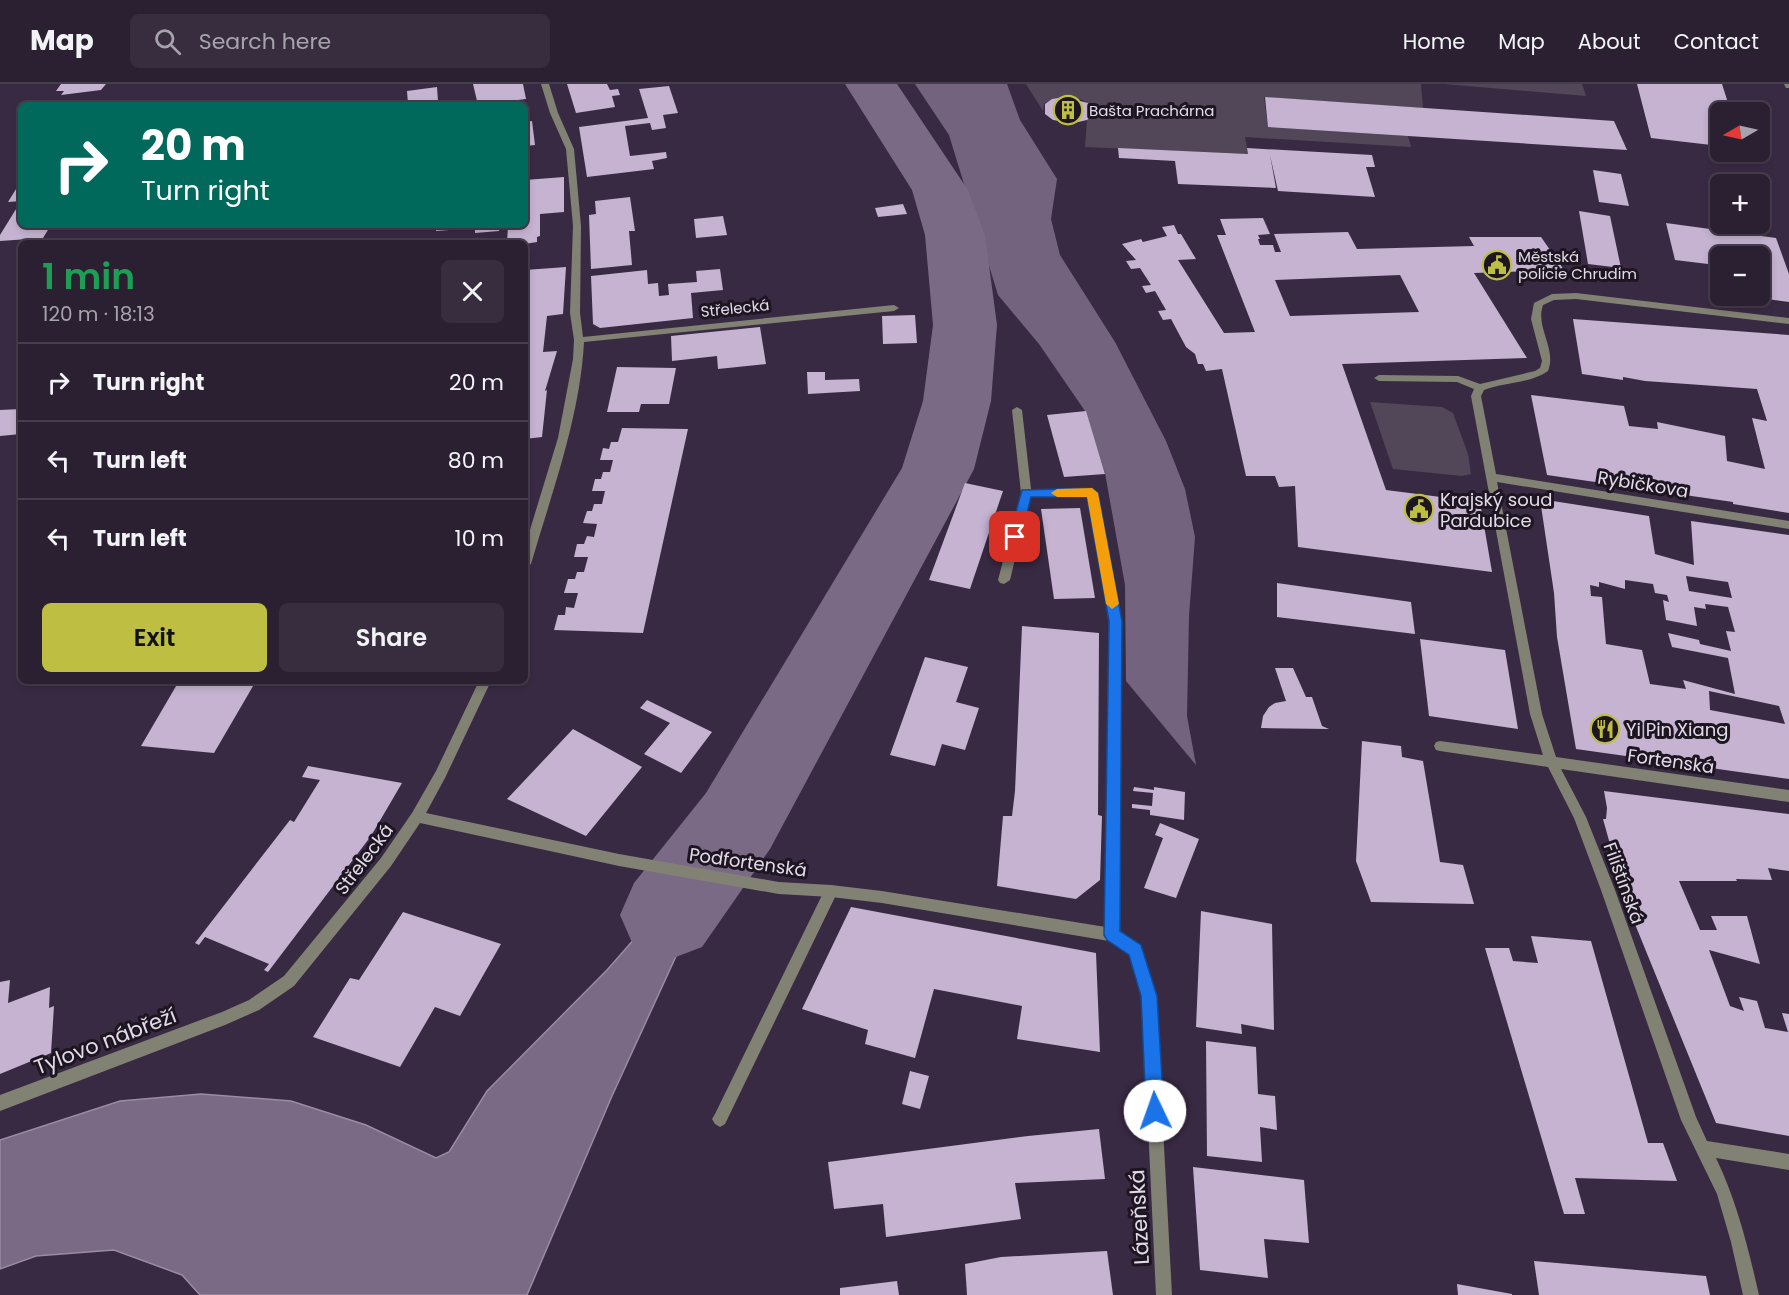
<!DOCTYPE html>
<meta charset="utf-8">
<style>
:root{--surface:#2b2032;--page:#372d3e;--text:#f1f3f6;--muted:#a6a3ac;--line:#473e4d;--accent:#bebf42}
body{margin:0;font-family:Poppins,sans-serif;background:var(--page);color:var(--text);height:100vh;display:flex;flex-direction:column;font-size:22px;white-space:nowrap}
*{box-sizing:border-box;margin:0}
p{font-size:20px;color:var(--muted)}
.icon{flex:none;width:33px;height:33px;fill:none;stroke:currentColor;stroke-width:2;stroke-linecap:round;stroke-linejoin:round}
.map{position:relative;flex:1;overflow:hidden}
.details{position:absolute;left:18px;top:156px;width:510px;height:444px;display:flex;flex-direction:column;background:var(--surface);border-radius:9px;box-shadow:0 3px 9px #0003,0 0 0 2px var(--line)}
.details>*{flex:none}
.guide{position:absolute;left:18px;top:18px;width:510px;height:126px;border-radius:9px;box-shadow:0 3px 9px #0003,0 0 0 2px var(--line);background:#00695c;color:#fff;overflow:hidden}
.needle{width:39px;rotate:261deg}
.fabs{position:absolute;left:1710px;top:18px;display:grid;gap:12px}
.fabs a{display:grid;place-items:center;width:60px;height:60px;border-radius:9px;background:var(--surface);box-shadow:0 3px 9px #0003,0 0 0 2px var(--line);font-size:30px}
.pin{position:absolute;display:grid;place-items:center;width:51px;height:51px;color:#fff;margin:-26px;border-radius:12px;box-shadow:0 3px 9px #0006}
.me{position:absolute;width:66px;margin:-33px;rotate:357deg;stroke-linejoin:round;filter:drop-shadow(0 0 4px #0008)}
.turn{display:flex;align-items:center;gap:21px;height:126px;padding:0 24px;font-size:27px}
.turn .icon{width:78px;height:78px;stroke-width:2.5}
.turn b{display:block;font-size:42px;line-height:51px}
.round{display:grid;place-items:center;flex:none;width:63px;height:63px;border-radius:9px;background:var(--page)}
.headline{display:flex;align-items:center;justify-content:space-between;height:102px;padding:0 24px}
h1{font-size:36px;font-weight:600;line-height:45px;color:#1e9e55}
.cta{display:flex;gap:12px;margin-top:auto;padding:12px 24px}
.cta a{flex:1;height:69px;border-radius:9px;background:var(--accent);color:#111;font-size:24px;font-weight:600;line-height:69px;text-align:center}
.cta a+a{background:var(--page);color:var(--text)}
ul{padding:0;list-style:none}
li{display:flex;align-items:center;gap:18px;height:78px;padding:0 24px;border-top:2px solid var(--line)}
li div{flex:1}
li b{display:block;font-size:22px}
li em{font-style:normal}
header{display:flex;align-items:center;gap:36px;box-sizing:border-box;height:84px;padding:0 30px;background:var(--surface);border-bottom:2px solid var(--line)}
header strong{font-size:28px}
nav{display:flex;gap:33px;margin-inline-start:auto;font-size:21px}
.search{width:420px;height:54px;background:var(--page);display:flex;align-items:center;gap:15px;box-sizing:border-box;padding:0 21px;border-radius:9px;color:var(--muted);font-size:22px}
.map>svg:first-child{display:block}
.green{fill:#514759}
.forest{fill:#73637e}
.water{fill:#7a6a85;stroke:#9a8ca3;stroke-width:1.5}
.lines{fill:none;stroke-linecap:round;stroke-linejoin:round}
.river{fill:#7a6a85;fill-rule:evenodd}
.building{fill:#c5b3d1;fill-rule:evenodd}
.service{fill:#818274;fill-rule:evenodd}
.minor{fill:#818274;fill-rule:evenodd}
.route{fill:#1a73e8;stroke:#114b97;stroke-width:1.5}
.slow{fill:#f59e0b}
.labels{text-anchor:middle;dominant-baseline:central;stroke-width:6;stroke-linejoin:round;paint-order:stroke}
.far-poi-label{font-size:15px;fill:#e3dae9;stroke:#1d1621;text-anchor:start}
.far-street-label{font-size:15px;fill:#e3dae9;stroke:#1d1621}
.street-label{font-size:18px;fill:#e3dae9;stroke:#1d1621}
.poi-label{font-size:18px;fill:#e3dae9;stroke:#1d1621;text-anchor:start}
.near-street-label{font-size:21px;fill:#e3dae9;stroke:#1d1621}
</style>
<header>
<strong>Map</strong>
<div class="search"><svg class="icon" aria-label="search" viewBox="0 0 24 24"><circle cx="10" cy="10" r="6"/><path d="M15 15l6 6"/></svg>Search here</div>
<nav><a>Home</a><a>Map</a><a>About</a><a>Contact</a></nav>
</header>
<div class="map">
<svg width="1789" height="1211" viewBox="0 0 1789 1211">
<rect width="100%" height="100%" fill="#392a43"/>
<g class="green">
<path d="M1026 0H1421L1423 24 1264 13 1268 43 1408 52 1411 63 1245 53 1248 70 1085 63 1087 36 1094 30 1092 22C1079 11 1058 10 1044 20L1043 27Z"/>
<polygon points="1444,0 1582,0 1586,12"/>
<polygon points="1370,318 1442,323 1453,329 1468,370 1471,390 1462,392 1393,385"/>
</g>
<polygon class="forest" points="915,0 1007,0 1020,36 1057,95 1051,135 1060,171 1115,258 1166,357 1185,405 1195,453 1189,532 1187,632 1196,681 1126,597 1125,501 1105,389 1085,327 1039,260 998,211 949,51"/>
<polygon class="water" points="738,737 612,1012 527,1211 200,1211 182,1191 114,1166 36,1172 0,1185 0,1056 120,1017 201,1010 291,1017 366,1041 436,1074 449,1068 487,1007 607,886"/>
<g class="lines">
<polygon class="river" points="845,0 897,0 968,106 985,151 997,241 991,317 974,385 770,765 702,863 668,876 634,863 620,831 634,799 706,709 902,384 923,317 933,241 925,151 912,106"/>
</g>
<g class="building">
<polygon points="61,0 106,0 101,6 61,11 64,7 56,7"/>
<polygon points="473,0 523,0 526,15 478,21"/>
<polygon points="567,0 607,0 610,6 618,5 620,11 612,12 615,23 576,29"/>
<polygon points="1637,0 1722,0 1731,28 1720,28 1720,62 1651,54"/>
<polygon points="669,2 678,29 663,31 666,44 652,46 650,39 625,42 630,72 666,68 667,74 652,77 654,85 587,93 579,43 648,34 639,5"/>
<polygon points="437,3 438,17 408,20 407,7"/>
<polygon points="1064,13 1088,19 1094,30 1087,36 1074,39 1053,36 1045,30 1045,20 1052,15"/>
<polygon points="1265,13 1614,37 1627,66 1268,43"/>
<polygon points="532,37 535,61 525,62 525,38"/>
<polygon points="1118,64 1248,70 1247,64 1372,71 1375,83 1366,83 1375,113 1278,107 1270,71 1276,104 1178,100 1175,77 1119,74"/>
<polygon points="1593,86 1621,90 1629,122 1599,118"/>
<polygon points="564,93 564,128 540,130 540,152 537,153 537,158 525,160 507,159 508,141 525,141 525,96"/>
<polygon points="21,97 21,141 51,141 43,154 0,157 0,151 21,117 8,118"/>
<polygon points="630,113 635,147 629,147 632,181 591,185 589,131 596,130 595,117"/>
<polygon points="903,120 907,130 878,133 875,124"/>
<polygon points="1579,127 1610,132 1621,184 1588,180"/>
<polygon points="723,132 727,151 696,154 694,135"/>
<path d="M1263 134 1270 150 1258 151 1260 155H1258L1260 161H1273L1275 168H1281L1274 150 1348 148 1357 165 1474 162 1469 153H1541L1564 186 1474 189 1527 274 1342 280 1386 406 1480 418 1492 488 1298 463 1295 402 1279 403 1275 392H1246L1222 285 1206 287 1203 280H1198L1195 270 1186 263 1171 235 1163 236 1158 227 1166 226 1155 207 1146 209 1142 202 1151 201 1140 184 1131 185 1126 177 1136 176 1122 160 1141 155 1143 158 1167 152 1162 143 1174 141 1178 150H1181L1196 175 1178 176 1224 249 1255 248 1217 151H1226L1220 135ZM1400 191 1419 228 1290 232 1275 196Z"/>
<polygon points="1666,139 1776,154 1789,190 1789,218 1751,213 1760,212 1760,172 1720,172 1720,209 1715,208 1708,180 1675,176"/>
<polygon points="437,141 500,141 499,147 475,149 475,144 436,147"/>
<polygon points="566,183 563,230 547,232 543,268 557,267 545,307 547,306 542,353 525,355 525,186"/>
<polygon points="720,185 723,206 691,209 693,234 600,244 593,240 591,192 647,186 648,200 658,199 659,212 669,211 668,200 697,198 696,187"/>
<polygon points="915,231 917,259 883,260 882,232"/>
<polygon points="1573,235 1789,251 1789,429 1733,420 1733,418 1547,391 1531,311 1624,322 1629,342 1658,345 1657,338 1725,352 1727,377 1765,385 1752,334 1767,337 1757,305 1645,297 1623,293 1623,296 1582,290"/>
<polygon points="760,243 766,280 718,285 717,272 672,277 671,252"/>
<polygon points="617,283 676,284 669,320 641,320 639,328 607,328"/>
<polygon points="807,288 825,288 825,296 859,295 860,307 808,310"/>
<polygon points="21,325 21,350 0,352 0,326"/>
<polygon points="1086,327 1105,390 1064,393 1047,331"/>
<polygon points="622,344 688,345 643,549 554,546 558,531 565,531 566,523 574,524 578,509 564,509 568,495 575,495 577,488 584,488 588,473 574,473 577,460 584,460 587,452 594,453 597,440 583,439 587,427 592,427 594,420 602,420 605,407 592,407 595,395 601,395 603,388 610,388 613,376 600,376 603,364 609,365 611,358 618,358"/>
<polygon points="965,399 1003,407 970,505 929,496"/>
<path d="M1540 415 1649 432 1655 470 1694 481 1691 437 1789 451V695L1576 665 1557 553 1554 509ZM1686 492 1728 498 1732 514 1689 507ZM1625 496 1653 500 1655 509 1667 511 1669 518 1663 516 1666 536 1697 542 1694 523 1706 525 1705 520 1728 523 1735 548 1726 547 1731 567 1700 560 1699 556 1668 549 1672 563 1728 574 1735 610 1683 596 1686 605 1650 600 1642 566 1606 560 1602 513 1591 512 1590 501 1599 503V498L1625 505ZM1709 607 1779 622 1785 640 1710 626Z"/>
<polygon points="1080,424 1095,514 1054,515 1041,425"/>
<polygon points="1277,499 1411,518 1415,550 1277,533"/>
<polygon points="1022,542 1099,549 1098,731 1102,732 1100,796 1076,815 997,802 1003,732 1012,732 1015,707"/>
<polygon points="1420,555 1505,566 1518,645 1429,632"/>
<polygon points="925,573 968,583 956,618 979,624 965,666 942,660 935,682 890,671"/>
<polygon points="1275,584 1293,584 1306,613 1312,613 1322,642 1329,645 1261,644 1263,632 1269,623 1275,619 1286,617"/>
<polygon points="179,597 256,597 214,669 141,662"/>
<polygon points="647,616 712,648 681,689 644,670 670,639 640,624"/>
<polygon points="573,645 642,683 586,752 507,715"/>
<polygon points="1362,657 1401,662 1402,673 1423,677 1440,778 1463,781 1474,820 1371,818 1356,777"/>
<polygon points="308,682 402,699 371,752 268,888 264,886 269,880 205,853 199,861 195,859 290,736 294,738 320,696 302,693"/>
<polygon points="1134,703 1154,706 1154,703 1185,708 1184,736 1150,731 1150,726 1132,724 1132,720 1152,722 1153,709 1133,707"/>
<polygon points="1604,707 1789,730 1789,787 1768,784 1772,796 1736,795 1737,797 1679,797 1700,846 1717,846 1711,832 1747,832 1760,880 1709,866 1730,922 1744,927 1739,913 1757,917 1765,944 1788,948 1782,929 1789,930 1789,1052 1716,1039 1626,818 1603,735 1606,735 1607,724"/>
<polygon points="1160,739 1199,755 1176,814 1144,804 1163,754 1155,751"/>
<polygon points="851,823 1096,869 1100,968 1017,955 1022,922 934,905 915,974 865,960 868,946 802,925"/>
<polygon points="1201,827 1272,840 1274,946 1241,940 1242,950 1196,943"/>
<polygon points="403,828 501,860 460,932 435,923 400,983 313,953 350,894 359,896"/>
<polygon points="1531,852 1591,857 1648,1059 1663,1059 1677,1097 1575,1094 1585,1130 1564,1130 1485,864 1509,864 1513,877 1538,879"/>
<polygon points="10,896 8,919 50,903 49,924 54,922 51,969 0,990 0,898"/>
<polygon points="1206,957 1256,963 1258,1010 1275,1012 1277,1046 1260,1043 1262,1078 1207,1072"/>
<polygon points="910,987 929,992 920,1025 902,1020"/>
<polygon points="1099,1045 1105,1095 1015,1099 1021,1135 886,1153 883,1120 834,1125 828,1078 1028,1052"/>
<polygon points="1193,1083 1304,1096 1309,1159 1264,1155 1268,1194 1200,1186"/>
<polygon points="1107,1167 1113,1211 967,1211 965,1180 1001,1173"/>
<polygon points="1534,1177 1706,1192 1710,1211 1539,1211"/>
<polygon points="897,1197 899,1211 840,1211 840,1204"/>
<polygon points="1457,1200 1512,1210 1512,1211 1458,1211"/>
</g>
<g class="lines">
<g class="service">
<polygon points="1017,323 1022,326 1031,405 1093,405 1098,409 1121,537 1119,851 1117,856 1112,858 1107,856 1105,851 1109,537 1088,413 1030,413 1010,496 1004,500 1000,499 998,496 1021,409 1012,326"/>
<polygon points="831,801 836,803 838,807 725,1040 720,1043 715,1040 712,1035 715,1030 826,803"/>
</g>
<g class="minor">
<path d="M541 0H549L558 29 574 65 581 142 580 229 583 253 894 221 899 224 894 227 584 258C580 334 552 408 531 480L525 484V462L558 354 573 275 574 256 570 229 573 142 566 65 550 29Z"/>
<polygon points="1784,0 1789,0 1789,4 1786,4"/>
<path d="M1576 209 1789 234V240L1576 215 1554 216 1543 221C1535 244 1557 264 1548 287 1529 300 1505 298 1484 306L1481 312 1496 390 1789 437V445L1497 398 1542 630 1556 673 1789 706V718L1561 685 1586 733 1615 806 1696 1033 1707 1057 1789 1070V1086L1716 1074C1737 1118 1748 1163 1759 1211H1743L1731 1158 1717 1110 1681 1036 1601 806 1574 734 1548 683 1440 667 1436 666 1434 662 1436 658 1440 657 1543 671 1530 630 1471 312 1474 305 1457 298 1379 297 1374 294 1379 291 1458 292 1480 300 1535 287 1540 284 1542 277 1531 235 1534 219 1552 210Z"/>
<polygon points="479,597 491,597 445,694 426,729 619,770 779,798 831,801 882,807 1112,844 1140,861 1156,913 1172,1211 1156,1211 1142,913 1129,870 1109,857 882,819 831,813 779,810 619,782 420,739 391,782 294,902 259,926 225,941 0,1027 0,1011 222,928 249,916 284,892 381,774 412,729 436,687"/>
</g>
</g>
<polygon class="route" points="1092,404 1098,409 1122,537 1120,847 1141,861 1157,912 1164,1027 1161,1033 1155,1036 1149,1033 1146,1027 1141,912 1129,871 1107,856 1104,851 1109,537 1087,413 1031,413 1021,453 1015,457 1009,453 1022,406"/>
<polygon class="slow" points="1092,404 1098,409 1119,520 1112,525 1106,520 1087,413 1057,413 1051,409 1057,405"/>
<defs>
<g id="building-ring" transform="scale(1.5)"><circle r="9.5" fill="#1d1621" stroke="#bebf42" stroke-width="1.5"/><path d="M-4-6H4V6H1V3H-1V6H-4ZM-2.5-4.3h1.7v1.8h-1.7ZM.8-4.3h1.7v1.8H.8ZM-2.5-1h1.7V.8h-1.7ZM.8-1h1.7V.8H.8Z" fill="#bebf42"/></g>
<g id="civic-ring" transform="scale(1.5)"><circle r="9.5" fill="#1d1621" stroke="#bebf42" stroke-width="1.5"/><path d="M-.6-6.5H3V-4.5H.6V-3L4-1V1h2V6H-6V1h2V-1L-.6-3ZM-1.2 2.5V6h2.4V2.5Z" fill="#bebf42"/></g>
<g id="restaurant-ring" transform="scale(1.5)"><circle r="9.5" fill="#1d1621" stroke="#bebf42" stroke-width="1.5"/><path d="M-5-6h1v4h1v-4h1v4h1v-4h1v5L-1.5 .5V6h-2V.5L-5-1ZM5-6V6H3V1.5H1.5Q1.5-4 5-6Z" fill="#bebf42"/></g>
</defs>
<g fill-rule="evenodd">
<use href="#building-ring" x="1068" y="26"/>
<use href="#civic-ring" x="1497" y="181"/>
<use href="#civic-ring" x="1419" y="425"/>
<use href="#restaurant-ring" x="1605" y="645"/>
</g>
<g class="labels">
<g class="far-poi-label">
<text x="1089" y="26">Bašta Prachárna</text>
<text x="1518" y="172">Městská<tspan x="1518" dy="17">policie Chrudim</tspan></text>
</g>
<g class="far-street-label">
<text transform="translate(735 224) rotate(-6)">Střelecká</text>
</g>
<g class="street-label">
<text transform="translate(1643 400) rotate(9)">Rybičkova</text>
<text transform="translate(1671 677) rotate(8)">Fortenská</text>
<text transform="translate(364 775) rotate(-53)">Střelecká</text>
<text transform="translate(748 778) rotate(8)">Podfortenská</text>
<text transform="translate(1624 799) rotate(70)">Filištínská</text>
</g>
<g class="poi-label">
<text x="1440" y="415">Krajský soud<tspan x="1440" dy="21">Pardubice</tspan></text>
<text x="1626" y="645">Yi Pin Xiang</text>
</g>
<g class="near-street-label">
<text transform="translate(105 957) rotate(-21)">Tylovo nábřeží</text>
<text transform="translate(1139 1133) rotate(-93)">Lázeňská</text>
</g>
</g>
</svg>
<div class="fabs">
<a><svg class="needle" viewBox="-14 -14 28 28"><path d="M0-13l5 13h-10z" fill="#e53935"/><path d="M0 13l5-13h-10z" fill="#a6a3ac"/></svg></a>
<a>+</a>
<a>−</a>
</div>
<div class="pin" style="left:1015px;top:453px;background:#d93025"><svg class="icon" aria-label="arrive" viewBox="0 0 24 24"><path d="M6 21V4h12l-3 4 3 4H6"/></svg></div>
<svg class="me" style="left:1155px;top:1027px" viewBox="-20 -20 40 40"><circle r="19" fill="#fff"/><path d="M0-13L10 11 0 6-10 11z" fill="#1a73e8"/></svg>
<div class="guide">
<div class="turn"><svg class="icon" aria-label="right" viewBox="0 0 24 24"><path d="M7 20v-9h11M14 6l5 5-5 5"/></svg><div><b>20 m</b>Turn right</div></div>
</div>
<section class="details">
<div class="headline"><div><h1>1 min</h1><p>120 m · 18:13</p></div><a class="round"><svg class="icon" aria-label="close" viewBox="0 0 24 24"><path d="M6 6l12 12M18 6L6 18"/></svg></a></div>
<ul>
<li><svg class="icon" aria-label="right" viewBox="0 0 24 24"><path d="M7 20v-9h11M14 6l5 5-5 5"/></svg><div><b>Turn right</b></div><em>20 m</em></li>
<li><svg class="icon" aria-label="left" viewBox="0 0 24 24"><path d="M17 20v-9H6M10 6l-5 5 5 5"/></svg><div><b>Turn left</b></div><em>80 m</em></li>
<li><svg class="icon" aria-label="left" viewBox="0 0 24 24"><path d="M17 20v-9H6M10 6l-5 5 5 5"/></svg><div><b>Turn left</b></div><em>10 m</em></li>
</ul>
<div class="cta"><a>Exit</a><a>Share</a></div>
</section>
</div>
